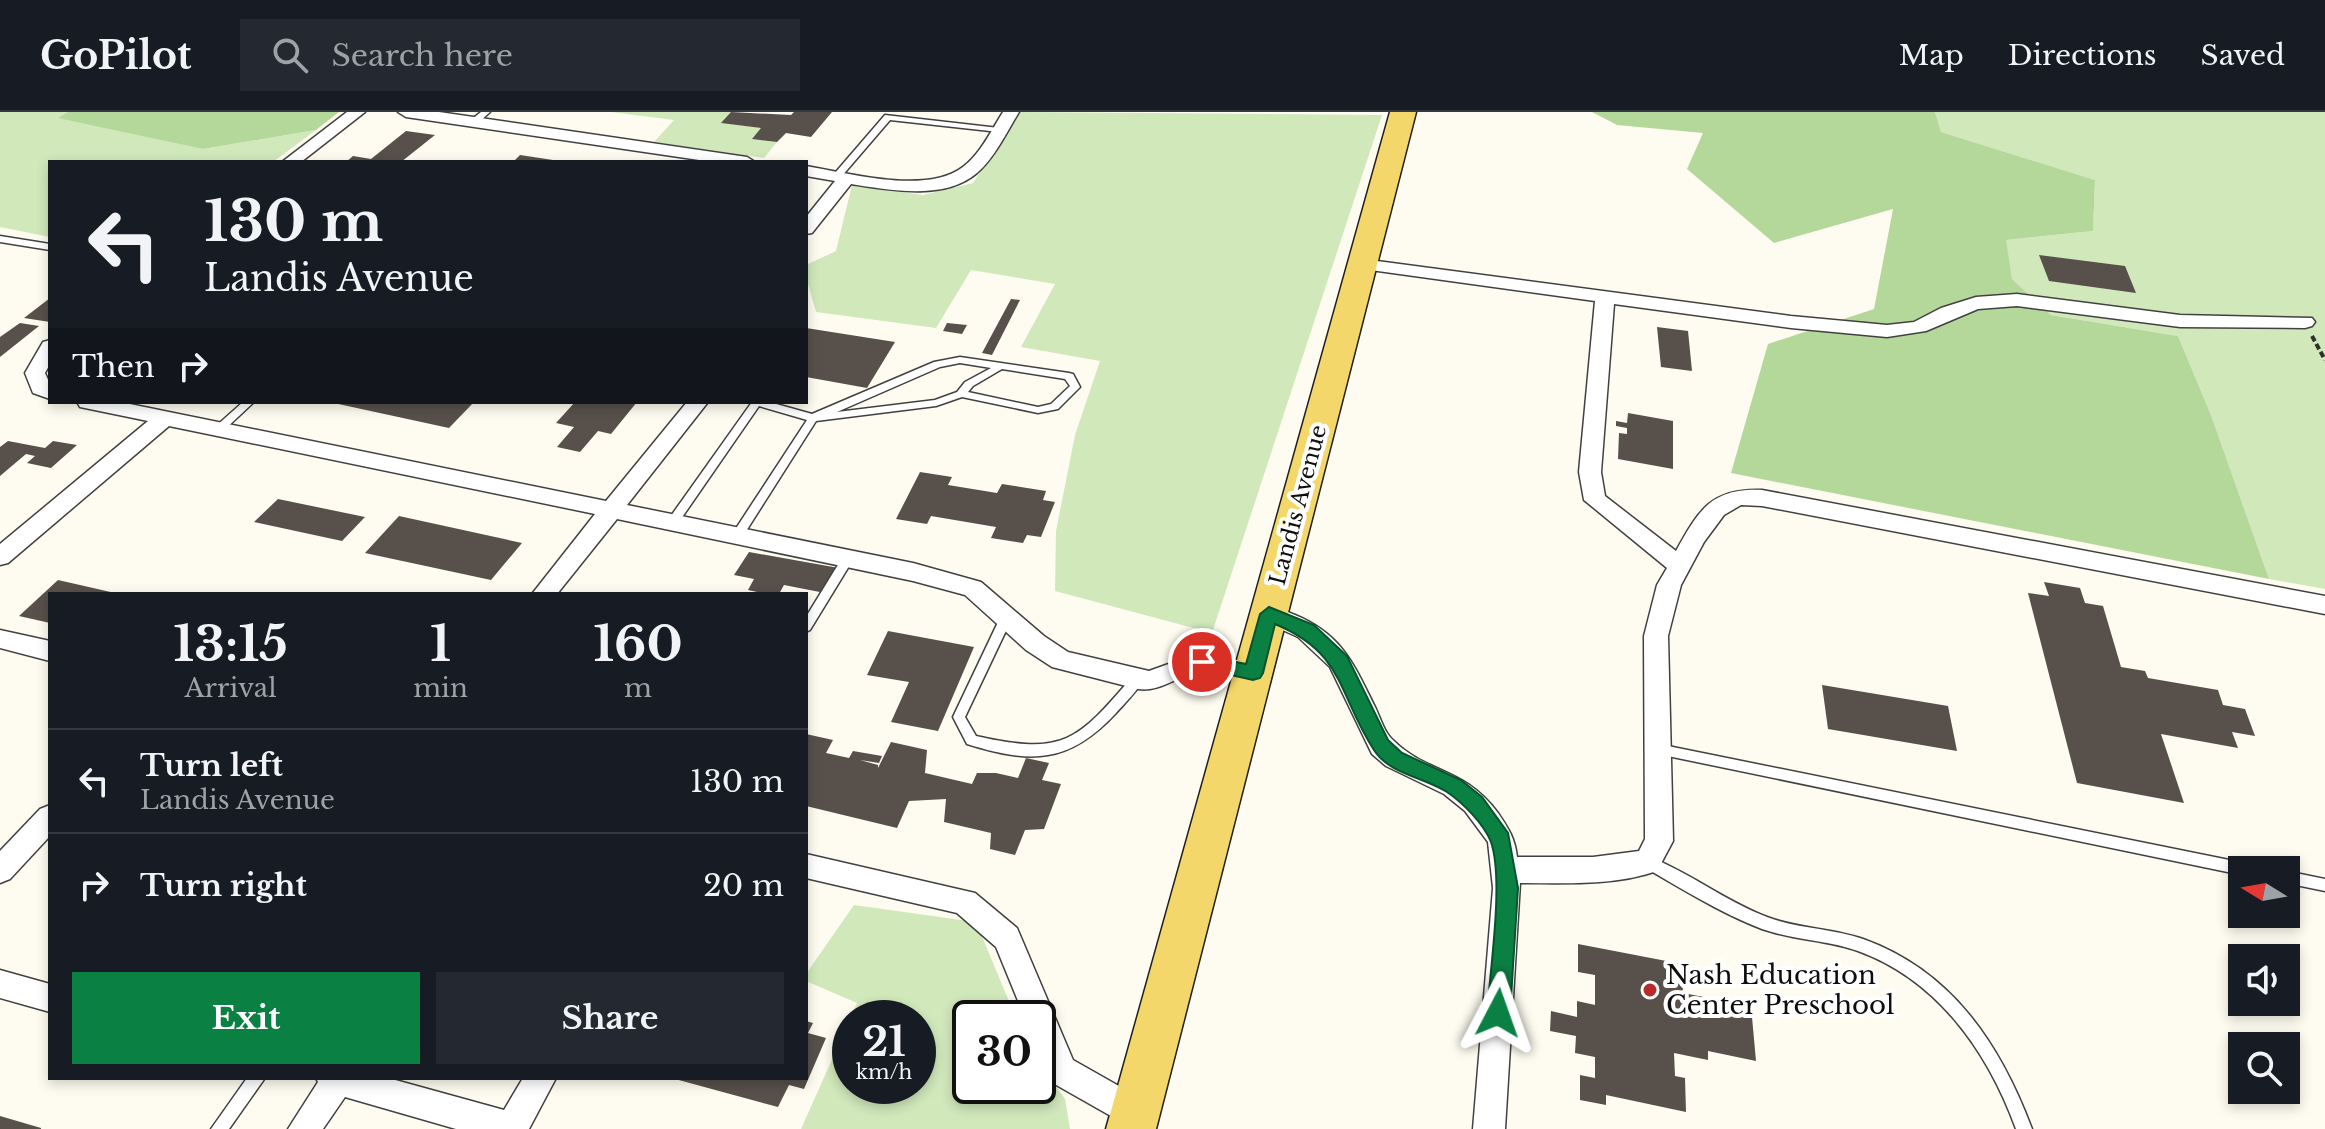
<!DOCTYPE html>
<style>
:root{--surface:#171b24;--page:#242831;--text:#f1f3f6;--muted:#9ea1a6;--line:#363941;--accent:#0b8043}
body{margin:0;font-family:"Libre Baskerville",serif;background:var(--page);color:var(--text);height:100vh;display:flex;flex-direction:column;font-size:30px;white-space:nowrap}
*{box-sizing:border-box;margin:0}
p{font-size:26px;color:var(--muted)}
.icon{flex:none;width:44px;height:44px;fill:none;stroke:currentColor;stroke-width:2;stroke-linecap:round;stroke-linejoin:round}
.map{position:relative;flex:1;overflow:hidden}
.side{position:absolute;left:48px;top:480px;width:760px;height:488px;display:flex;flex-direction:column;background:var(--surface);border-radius:0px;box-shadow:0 4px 12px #0003}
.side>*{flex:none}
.hud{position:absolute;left:48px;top:48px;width:760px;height:244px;border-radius:0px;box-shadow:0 4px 12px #0003;background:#171b24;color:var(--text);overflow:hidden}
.needle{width:52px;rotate:281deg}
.controls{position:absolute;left:2228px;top:744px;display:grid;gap:16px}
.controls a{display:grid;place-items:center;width:72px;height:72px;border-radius:0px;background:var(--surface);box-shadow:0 4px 12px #0003;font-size:40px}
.speed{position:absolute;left:832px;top:888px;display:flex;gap:16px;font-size:40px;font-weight:700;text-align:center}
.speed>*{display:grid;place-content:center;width:104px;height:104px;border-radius:50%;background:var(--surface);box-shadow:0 4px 12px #0003;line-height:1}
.speed small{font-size:20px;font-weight:400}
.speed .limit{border:4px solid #111;border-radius:12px;background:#fff;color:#111}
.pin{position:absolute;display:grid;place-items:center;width:68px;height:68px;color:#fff;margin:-34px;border:4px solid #fff;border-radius:50%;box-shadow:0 2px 8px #0007}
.me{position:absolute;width:88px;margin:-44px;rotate:4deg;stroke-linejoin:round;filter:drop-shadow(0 0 6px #0008)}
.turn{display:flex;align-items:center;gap:28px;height:168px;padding:0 24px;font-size:36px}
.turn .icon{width:104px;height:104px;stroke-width:2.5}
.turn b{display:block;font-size:56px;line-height:68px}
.then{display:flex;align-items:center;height:76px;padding:0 24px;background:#0003;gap:16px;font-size:30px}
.eta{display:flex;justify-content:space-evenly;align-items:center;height:136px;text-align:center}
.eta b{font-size:48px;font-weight:800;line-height:56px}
.cta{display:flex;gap:16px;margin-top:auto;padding:16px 24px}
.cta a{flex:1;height:92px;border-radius:0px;background:var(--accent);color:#fff;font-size:32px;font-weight:800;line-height:92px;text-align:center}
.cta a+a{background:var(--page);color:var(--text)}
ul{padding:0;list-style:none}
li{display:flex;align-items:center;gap:24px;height:104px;padding:0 24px;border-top:2px solid var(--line)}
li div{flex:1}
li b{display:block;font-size:30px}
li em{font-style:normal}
header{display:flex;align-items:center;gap:48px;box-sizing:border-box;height:112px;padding:0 40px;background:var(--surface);border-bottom:2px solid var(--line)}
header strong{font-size:38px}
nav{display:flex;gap:44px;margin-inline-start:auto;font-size:28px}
.search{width:560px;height:72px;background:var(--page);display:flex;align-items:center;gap:20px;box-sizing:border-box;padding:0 28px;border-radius:0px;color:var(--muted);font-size:30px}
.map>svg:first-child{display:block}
.green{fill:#d1e8bb}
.forest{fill:#b4d89a}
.building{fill:#57504b}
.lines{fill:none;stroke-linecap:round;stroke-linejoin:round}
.service-casing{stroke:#414141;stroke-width:3}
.minor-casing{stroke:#414141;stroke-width:3}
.primary-casing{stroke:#1f1f1f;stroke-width:3}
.path{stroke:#303030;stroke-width:4;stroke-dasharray:6 3;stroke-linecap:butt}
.service{fill:#fff;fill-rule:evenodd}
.minor{fill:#fff;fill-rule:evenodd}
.primary{fill:#f4d76b;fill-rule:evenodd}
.route{fill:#0b8043;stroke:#07532c;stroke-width:2}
.poi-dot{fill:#ba2a2c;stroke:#fff;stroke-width:3}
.labels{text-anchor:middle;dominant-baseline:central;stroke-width:8;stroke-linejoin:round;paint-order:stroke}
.street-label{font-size:22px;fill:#0e0e0e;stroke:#fff}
.near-poi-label{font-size:26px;fill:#0e0e0e;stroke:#fff;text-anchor:start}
</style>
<header>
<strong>GoPilot</strong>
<div class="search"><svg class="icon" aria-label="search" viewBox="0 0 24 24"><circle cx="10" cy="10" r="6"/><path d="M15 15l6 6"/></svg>Search here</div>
<nav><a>Map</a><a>Directions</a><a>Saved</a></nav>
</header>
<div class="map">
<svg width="2325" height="1017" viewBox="0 0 2325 1017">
<rect width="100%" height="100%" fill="#fefcf0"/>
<g class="green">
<polygon points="0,0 68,0 60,5 203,37 316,18 273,50 50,50 50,125 0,115"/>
<polygon points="611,0 731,0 722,11 761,16 753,27 777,30 764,46 654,30 674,8"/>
<polygon points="1019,0 1382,3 1212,521 1055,479 1056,419 1075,323 1100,249 1021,235 1055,172 971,158 936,216 816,200 806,165 806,153 836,139 852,73 923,83 973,71"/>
<polygon points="1935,0 2325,0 2325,477 2269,467 2211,303 2178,224 2051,203 2012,167 2005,128 2093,119 2095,68 1941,20"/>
<polygon points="854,793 976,810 1016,906 970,906 970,974 1038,974 1038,950 1065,987 1070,1017 801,1017 850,907 850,974 918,974 918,906 851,906 857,891 806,869 806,862"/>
</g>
<g class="forest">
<polygon points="68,0 339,0 316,18 203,37 58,6"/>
<polygon points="1592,0 1935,0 1941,20 2095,68 2093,119 2006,128 2012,167 2051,203 2178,224 2211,303 2269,467 1731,361 1768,232 1874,197 1893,97 1774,131 1687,57 1703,21 1617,13"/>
</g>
<g class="building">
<polygon points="731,0 791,3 794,0 832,0 811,25 786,21 777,30 752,27 761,16 721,11"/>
<polygon points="406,19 435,23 401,50 346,50 353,44 371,47"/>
<polygon points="520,43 553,48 553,50 513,50"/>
<polygon points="2039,143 2125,154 2136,181 2049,169"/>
<polygon points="50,186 50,210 24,206"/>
<polygon points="1011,187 1020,188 992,243 982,241"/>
<polygon points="20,211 39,214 0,245 0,225"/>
<polygon points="947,211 967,213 962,222 943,219"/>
<polygon points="1657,215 1688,219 1692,259 1661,255"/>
<polygon points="806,216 895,230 867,276 806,265"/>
<polygon points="329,290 474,290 449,316"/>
<polygon points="575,290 637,290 611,322 598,319 580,340 557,335 574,315 556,311"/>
<polygon points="1628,301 1673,309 1673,357 1618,347 1619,321 1627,322 1627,316 1616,314 1616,309 1627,311"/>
<polygon points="8,329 45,336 53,329 77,333 51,356 27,351 35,344 26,342 0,364 0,335"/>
<polygon points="920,360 952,365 948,373 997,381 1002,372 1046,379 1043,388 1055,390 1041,425 1027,423 1023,431 991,426 996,415 931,404 927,412 896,407"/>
<polygon points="278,387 365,405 342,429 254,410"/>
<polygon points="399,404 522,431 491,468 365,441"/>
<polygon points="749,440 839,456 825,481 784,473 779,482 766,482 748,478 754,467 734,463"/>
<polygon points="58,468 115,481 115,482 50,482 50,511 19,504"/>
<polygon points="2044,470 2080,476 2085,491 2103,494 2121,555 2145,559 2148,566 2218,578 2223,593 2245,597 2255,624 2232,620 2238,636 2161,622 2184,691 2077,671 2028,481 2049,484"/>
<polygon points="888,519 974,535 938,619 891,610 909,570 867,563"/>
<polygon points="1822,573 1948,594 1957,639 1828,617"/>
<polygon points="806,622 833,628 826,641 849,646 853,639 882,644 879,651 860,648 878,653 878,656 891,630 927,638 925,661 972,672 977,661 996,661 1018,666 1026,646 1049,651 1042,668 1061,672 1044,717 1025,718 1015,743 990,737 991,721 944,710 946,687 909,689 897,716 806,694"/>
<polygon points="1578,832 1682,852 1683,881 1751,894 1756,949 1708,939 1708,948 1674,941 1675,964 1685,966 1686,1000 1606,983 1606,993 1580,988 1580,963 1595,966 1595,945 1575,941 1576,924 1550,919 1551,899 1577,905 1577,889 1595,893 1595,863 1578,860"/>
<polygon points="806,909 813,911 808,921 826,926 804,977 789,973 778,995 675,967 806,966"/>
<polygon points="0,1004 41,1016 41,1017 0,1017"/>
</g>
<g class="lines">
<g class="service-casing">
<g id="service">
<polygon points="481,0 490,0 477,12 471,12 471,8"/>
<polygon points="885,3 999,16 1003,18 999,20 890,8 841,65 835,65 835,61"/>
<polygon points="0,124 50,132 50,138 0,130"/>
<path d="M960 245 1069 261 1073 262 1080 275 1058 297 1038 301 962 285 936 294 816 309 741 427H733L731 424 733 421 807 308 759 294 676 414 672 415 666 411 752 290H769L812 302 934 250ZM960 251 991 256 965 270 957 280 935 288 837 300 940 255ZM1002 257 1065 267 1070 274 1051 292 1038 295 968 280 973 274Z"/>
<polygon points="243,290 254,290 223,319 215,319 214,317 215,315"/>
<polygon points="848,442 854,446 810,518 806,520 806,505 844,443"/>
<path d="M1006 501 1010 503 1012 506 965 605 976 624C1065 644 1077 629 1134 563H1142L1144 567C1137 579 1126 590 1116 601 1069 652 1031 652 967 632L953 605 1000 506 1002 503Z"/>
<polygon points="1658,632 2249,752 2254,754 2256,758 2242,758 2242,763 1658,642 1653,641 1651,637 1653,633"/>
<path d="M1647 744C1689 760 1725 789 1767 805 1798 817 1832 816 1863 827 1952 859 2000 932 2032 1017H2016C1988 940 1938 868 1858 839 1827 828 1793 828 1762 817 1720 801 1681 776 1642 754L1640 750 1642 746Z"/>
<polygon points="2286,759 2325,767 2325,779 2286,771"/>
<polygon points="247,966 265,966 229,1017 211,1017"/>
</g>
</g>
<g class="minor-casing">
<g id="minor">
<polygon points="347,0 365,0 301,50 282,50"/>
<polygon points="398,0 439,0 747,45 755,50 713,50 406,5"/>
<path d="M1003 0H1019C1006 21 995 45 977 61 944 89 889 78 851 72L812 121 806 122V105L835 69 806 64V54C849 61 926 83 963 55 981 41 991 19 1003 0Z"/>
<path d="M1362 147 1791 204 1887 213 1914 210 1941 196 1976 185 2017 182 2180 203 2312 206 2315 210 2312 214 2305 216 2180 215 2017 194 1978 197 1926 219 1887 225 1791 216 1614 192 1601 360 1605 384 1676 439C1699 397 1712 376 1762 378L2325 484V502L1762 394 1741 393 1724 403 1704 430 1681 473 1668 524 1673 729 1657 759C1614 774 1565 771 1520 771L1505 1017H1473L1493 776 1488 730 1465 699 1444 682 1386 654 1372 642 1330 555 1298 525 1261 508 1257 502 1261 496C1273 492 1283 498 1295 503 1343 523 1354 553 1376 597 1381 608 1385 622 1394 629 1428 662 1464 655 1498 701 1509 717 1515 727 1517 745H1593L1639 739 1645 727 1644 524 1657 473 1667 456 1584 388 1579 360 1595 189 1356 156 1353 152 1356 148Z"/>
<polygon points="50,228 50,252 45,261 50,272 50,287 33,281 25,261 43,230"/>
<path d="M77 290H120L606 389 687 290H708L627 393 913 451 981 470 1044 524 1068 540 1149 559 1202 540 1262 554 1265 561 1262 568C1243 574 1224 562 1205 560 1182 559 1162 581 1138 577L1052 555 1026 538 965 483 913 469 617 407 557 482H532L595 402 169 314 8 451 0 453V432L148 309 80 295Z"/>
<polygon points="0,518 50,529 50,549 0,536"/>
<polygon points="50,693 50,724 10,767 0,771 0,739 40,697"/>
<polygon points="806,742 975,781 1017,816 1073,948 1147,990 1152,1001 1147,1012 1136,1017 1125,1012 1051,970 1038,938 1038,906 1025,906 996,835 957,801 806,766"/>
<polygon points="0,858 50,872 50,900 0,886"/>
<polygon points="316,966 388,966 504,998 523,966 556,966 529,1017 456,1017 345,985 323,1017 288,1017 318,970"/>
</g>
</g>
<g class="primary-casing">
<polygon id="primary" points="1390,0 1416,0 1156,1017 1106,1017"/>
</g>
<polyline class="path" points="2312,224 2325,248"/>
<use href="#service" class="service"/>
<use href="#minor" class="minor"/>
<use href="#primary" class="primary"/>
</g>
<path class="route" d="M1269 495 1314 513 1347 544 1388 628 1402 641 1461 668 1482 685 1508 721 1518 776 1510 901 1506 909 1498 913 1490 909 1487 901C1490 859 1504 768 1491 730 1484 712 1463 691 1447 680 1424 665 1389 662 1374 638 1338 583 1345 541 1275 512L1263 561 1260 566 1253 568 1195 555 1193 550 1202 543 1246 552 1260 502Z"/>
<circle class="poi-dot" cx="1650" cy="878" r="8"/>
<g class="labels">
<g class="street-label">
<text transform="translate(1298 393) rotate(-75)">Landis Avenue</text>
</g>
<g class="near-poi-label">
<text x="1666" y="863">Nash Education<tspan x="1666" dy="30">Center Preschool</tspan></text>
</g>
</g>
</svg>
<div class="controls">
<a><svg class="needle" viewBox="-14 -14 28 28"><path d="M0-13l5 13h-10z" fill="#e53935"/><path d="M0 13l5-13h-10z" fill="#9ea1a6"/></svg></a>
<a><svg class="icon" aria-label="sound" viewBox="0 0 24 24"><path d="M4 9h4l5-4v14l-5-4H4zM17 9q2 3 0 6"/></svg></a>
<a><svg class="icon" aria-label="search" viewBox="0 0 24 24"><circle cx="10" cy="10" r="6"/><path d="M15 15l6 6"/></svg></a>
</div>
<div class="speed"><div>21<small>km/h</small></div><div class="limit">30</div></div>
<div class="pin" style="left:1202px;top:550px;background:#d93025"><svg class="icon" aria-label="arrive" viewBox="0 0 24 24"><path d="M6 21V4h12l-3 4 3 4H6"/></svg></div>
<svg class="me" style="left:1498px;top:901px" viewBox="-20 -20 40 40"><path d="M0-17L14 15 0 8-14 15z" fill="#0b8043" stroke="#fff" stroke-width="4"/></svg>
<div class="hud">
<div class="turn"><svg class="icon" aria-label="left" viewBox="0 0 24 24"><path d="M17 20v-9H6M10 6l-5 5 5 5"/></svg><div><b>130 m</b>Landis Avenue</div></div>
<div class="then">Then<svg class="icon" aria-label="right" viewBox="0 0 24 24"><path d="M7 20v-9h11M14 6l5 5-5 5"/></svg></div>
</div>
<section class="side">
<div class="eta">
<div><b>13:15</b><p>Arrival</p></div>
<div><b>1</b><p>min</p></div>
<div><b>160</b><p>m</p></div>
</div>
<ul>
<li><svg class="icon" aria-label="left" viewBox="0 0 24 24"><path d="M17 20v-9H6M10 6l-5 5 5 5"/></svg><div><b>Turn left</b><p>Landis Avenue</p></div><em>130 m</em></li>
<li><svg class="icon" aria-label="right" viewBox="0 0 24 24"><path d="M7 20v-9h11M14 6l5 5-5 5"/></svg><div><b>Turn right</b></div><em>20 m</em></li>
</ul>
<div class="cta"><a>Exit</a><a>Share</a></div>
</section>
</div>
